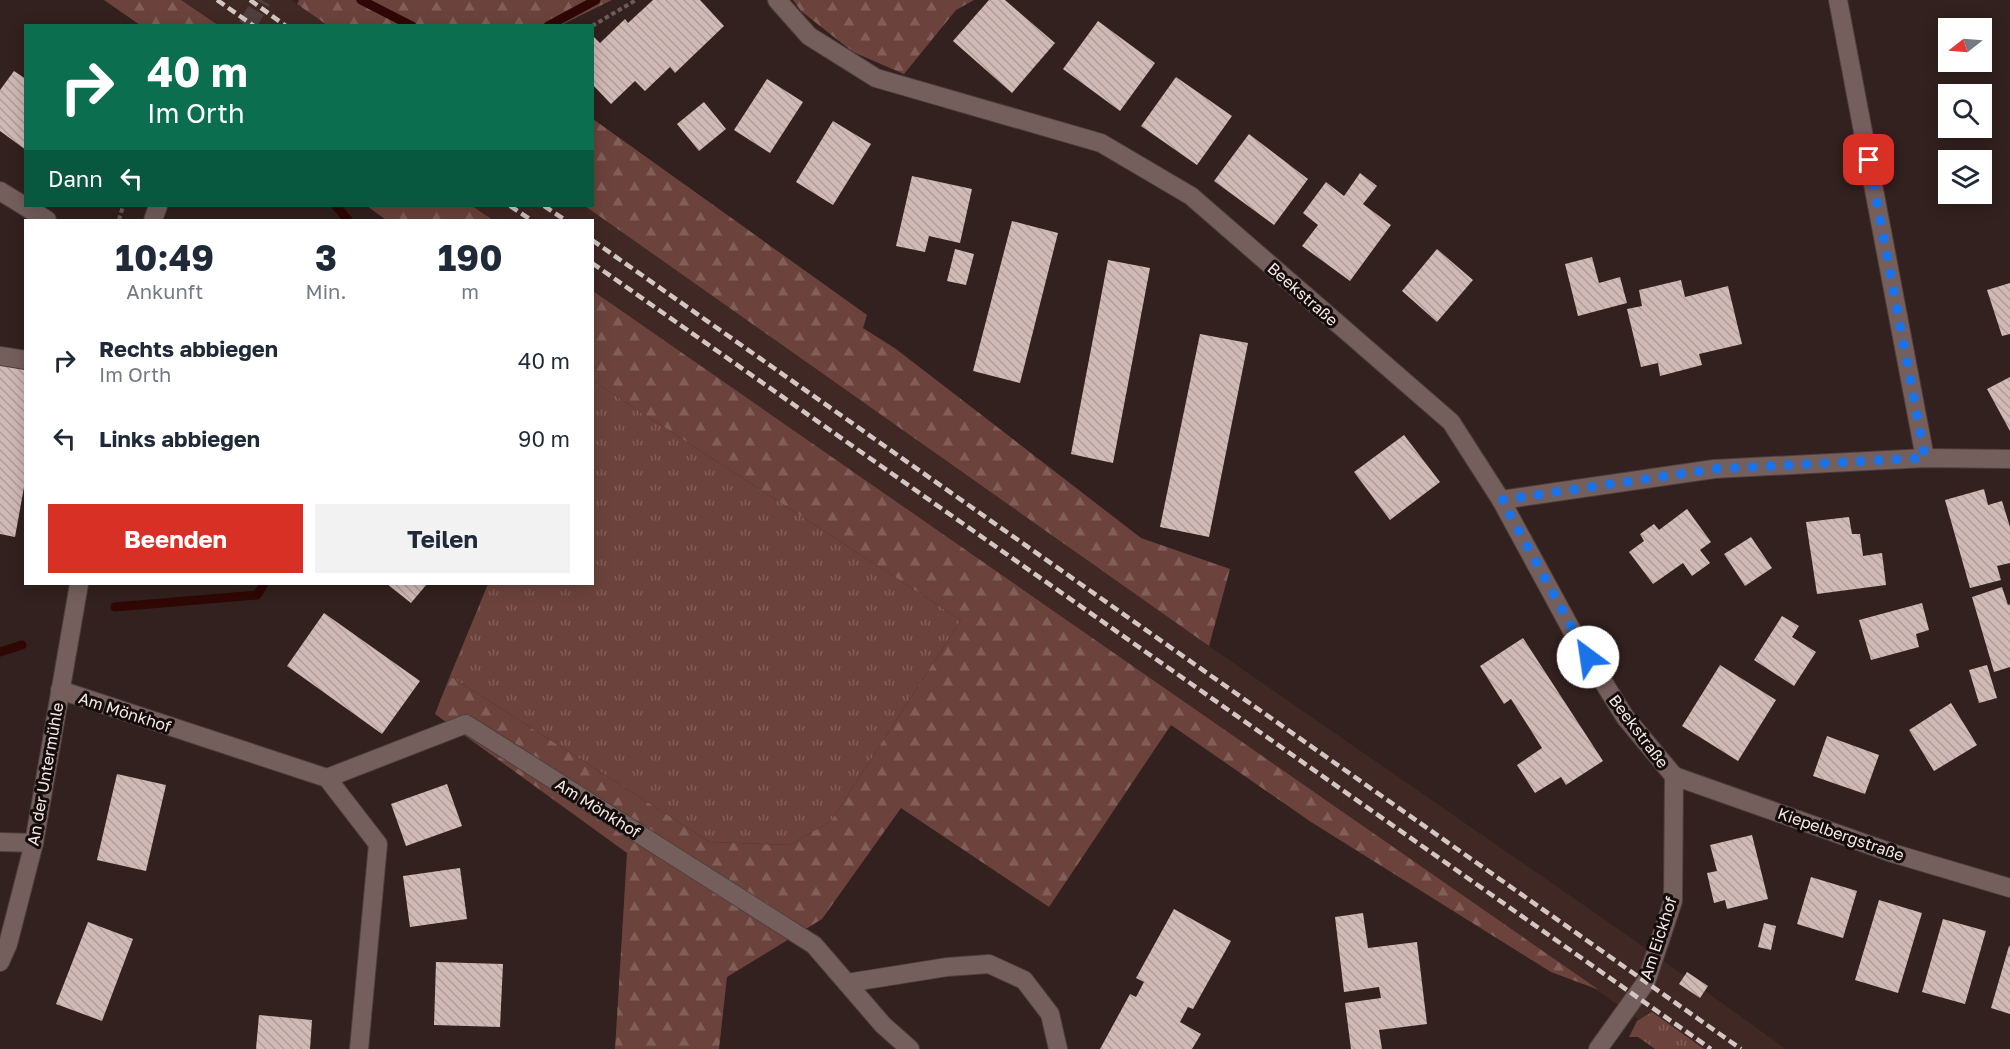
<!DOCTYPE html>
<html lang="de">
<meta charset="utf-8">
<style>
:root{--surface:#fff;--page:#f2f2f3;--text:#1f2937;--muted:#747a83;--accent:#d93025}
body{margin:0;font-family:"Golos Text",sans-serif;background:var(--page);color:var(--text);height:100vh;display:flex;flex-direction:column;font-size:22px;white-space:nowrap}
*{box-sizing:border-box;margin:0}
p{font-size:20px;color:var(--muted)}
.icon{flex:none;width:33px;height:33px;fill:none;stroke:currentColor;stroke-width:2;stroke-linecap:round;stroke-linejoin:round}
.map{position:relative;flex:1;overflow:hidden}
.sheet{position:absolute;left:24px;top:219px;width:570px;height:366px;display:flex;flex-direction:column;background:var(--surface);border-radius:0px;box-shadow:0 3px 15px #0003}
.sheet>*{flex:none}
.guide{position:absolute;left:24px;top:24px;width:570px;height:183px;border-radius:0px;box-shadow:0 3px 15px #0003;background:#0b6e4f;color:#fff;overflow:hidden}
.needle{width:39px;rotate:253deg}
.buttons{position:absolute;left:1938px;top:18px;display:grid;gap:12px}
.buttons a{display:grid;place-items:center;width:54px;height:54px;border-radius:0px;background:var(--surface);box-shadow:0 3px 15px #0003;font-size:30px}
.pin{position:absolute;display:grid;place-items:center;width:51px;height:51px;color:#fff;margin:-26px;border-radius:12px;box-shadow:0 3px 9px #0006}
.me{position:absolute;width:66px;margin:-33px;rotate:329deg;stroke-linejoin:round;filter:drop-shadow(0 0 4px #0008)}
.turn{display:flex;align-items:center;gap:21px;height:126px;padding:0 24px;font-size:27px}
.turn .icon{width:78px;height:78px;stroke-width:2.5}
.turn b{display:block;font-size:42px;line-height:51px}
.then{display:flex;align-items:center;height:57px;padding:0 24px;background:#0003;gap:12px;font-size:22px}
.eta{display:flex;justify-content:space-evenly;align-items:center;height:102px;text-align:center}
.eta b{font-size:36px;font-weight:700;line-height:42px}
.action{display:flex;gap:12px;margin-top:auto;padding:12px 24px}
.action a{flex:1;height:69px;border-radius:0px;background:var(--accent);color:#fff;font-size:24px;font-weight:700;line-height:69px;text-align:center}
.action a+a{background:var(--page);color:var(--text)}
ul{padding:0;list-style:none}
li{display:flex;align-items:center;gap:18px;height:78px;padding:0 24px}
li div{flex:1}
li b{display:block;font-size:22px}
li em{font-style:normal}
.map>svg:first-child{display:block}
.built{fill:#402824}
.grass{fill:url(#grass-tufts)}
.forest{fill:url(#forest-firs)}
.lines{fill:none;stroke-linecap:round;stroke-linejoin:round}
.stream{stroke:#2f0704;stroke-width:9}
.building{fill:url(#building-back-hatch)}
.minor-tunnel{stroke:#4f3f3c;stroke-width:18;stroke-dasharray:18 9;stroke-linecap:butt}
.minor-casing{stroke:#4e3f3d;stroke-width:20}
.path{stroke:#6d5d5a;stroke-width:4;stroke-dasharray:4.5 3;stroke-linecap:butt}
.minor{stroke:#745f5c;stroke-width:18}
.rail{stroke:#d3c6c4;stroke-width:4.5;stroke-dasharray:9 4.5;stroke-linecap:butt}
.route{stroke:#1a73e8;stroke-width:10;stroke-dasharray:0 18}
.labels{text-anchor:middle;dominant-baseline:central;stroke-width:6;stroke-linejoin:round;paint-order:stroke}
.street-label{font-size:16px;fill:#f4e8e6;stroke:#150d0b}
</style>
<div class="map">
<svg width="2010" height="1049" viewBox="0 0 2010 1049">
<defs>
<pattern id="grass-tufts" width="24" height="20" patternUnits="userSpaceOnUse" patternTransform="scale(1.5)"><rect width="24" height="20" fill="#6c433c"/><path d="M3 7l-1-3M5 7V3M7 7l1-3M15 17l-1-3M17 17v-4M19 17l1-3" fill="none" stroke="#825e58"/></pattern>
<pattern id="forest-firs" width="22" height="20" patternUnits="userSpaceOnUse" patternTransform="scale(1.5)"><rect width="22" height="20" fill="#6c433c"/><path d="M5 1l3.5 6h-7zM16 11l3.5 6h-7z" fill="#825e58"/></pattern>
<pattern id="building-back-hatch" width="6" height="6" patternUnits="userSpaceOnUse" patternTransform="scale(1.5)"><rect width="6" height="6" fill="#d1bab6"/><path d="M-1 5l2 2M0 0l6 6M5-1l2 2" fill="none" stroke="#af9d9a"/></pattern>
</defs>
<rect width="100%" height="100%" fill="#32211e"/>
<g class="built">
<polygon points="181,0 291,0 327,25 218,25"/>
<polygon points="472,206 585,206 1209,646 1637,942 1786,1049 1681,1049 593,291 592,220 493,220"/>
</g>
<g class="grass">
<polygon points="593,381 961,620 831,821 790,845 710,842 450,676 488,584 592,584"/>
<polygon points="1652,1012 1704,1049 1655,1049 1638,1037 1629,1037 1637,1021"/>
</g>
<g class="forest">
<polygon points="104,0 181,0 218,25 140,25"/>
<polygon points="299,0 612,0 561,25 327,25 297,4"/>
<polygon points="793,0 974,0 956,10 904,74 853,52 801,11"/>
<polygon points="593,119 867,315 863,328 896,349 1141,538 1230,569 1209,646 585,206 592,206"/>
<polygon points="367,206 472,206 493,220 386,220"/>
<polygon points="593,291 1599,990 1551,972 1311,822 1171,725 1049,907 901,808 822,919 727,977 719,1049 615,1049 627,853 435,714 450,676 710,842 790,845 831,821 961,620 593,381"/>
</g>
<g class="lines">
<g class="stream">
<polyline points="361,0 412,26"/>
<polyline points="548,26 596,0"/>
<polyline points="336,206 348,220"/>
<polyline points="115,607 257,595 264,584"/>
<polyline points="0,652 22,645"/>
</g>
</g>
<g class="building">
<polygon points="653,0 700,0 724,26 675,73 670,67 645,91 635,81 611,104 592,84 592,35 600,43 625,19 628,23"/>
<polygon points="989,0 1005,0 1055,43 1012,93 953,41"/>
<polygon points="1098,21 1155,63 1120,111 1063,69"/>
<polygon points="14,71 26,79 26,150 0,131 0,90"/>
<polygon points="1176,77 1232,116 1197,165 1141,126"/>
<polygon points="767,79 803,102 770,153 734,130"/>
<polygon points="704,102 726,129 699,151 677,124"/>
<polygon points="833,121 871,144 833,205 796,182"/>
<polygon points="1249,134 1308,179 1274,225 1214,181"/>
<polygon points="1360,173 1377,186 1363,204 1391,225 1350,281 1302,246 1318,225 1303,213 1326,182 1344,196"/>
<polygon points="912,176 972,189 960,243 929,236 925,252 896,246"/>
<polygon points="1012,221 1058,233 1020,383 973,371"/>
<polygon points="955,249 974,254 966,285 947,281"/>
<polygon points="1437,249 1473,280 1437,322 1402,291"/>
<polygon points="1592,257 1599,283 1620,277 1627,303 1578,316 1565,264"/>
<polygon points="1108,260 1150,268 1113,463 1071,454"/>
<polygon points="1681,280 1685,297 1728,286 1742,344 1699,354 1702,365 1660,376 1658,363 1641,367 1627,309 1642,306 1639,290"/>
<polygon points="2010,283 2010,334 2002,336 1987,290"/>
<polygon points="1200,334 1248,343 1209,537 1160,527"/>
<polygon points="0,357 26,361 26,476 15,537 0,534"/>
<polygon points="2010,377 2010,431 1987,389"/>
<polygon points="1404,435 1440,482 1390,520 1354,472"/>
<polygon points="1984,489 1988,505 2002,501 2010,527 2010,563 1997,566 2001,580 1970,588 1945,500"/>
<polygon points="1687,509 1711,542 1700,550 1710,563 1692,576 1683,563 1653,584 1629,552 1644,541 1640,534 1654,524 1659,530"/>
<polygon points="1849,517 1852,534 1860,534 1863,556 1882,553 1886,585 1817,594 1806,522"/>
<polygon points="1751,537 1772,568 1745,586 1724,554"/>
<polygon points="387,584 427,584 411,603"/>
<polygon points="2002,587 2008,605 2010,604 2010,667 1994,672 1972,597"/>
<polygon points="1922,603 1929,630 1916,634 1919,647 1871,660 1859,620"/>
<polygon points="324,613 420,681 382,734 287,666"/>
<polygon points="1782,616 1799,626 1792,637 1816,652 1794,686 1754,660"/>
<polygon points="1523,638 1603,761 1566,785 1561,777 1535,793 1517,765 1542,748 1511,699 1504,704 1480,666"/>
<polygon points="1720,665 1776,700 1738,761 1682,726"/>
<polygon points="1987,665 1997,698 1979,703 1969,670"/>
<polygon points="1951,703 1977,745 1934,771 1909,730"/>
<polygon points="1827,736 1879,755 1865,794 1813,776"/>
<polygon points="117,774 166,785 146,871 97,860"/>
<polygon points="447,784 462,826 406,846 391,804"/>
<polygon points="1752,835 1768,899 1727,909 1725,900 1714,903 1707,873 1717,871 1710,845"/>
<polygon points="460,868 467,919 410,927 403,876"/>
<polygon points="1811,877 1857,891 1843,938 1797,924"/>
<polygon points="1879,900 1922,913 1898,993 1855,980"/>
<polygon points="1174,909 1231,941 1193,1009 1188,1007 1180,1022 1201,1034 1192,1049 1100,1049 1130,994 1136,997 1144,982 1136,978"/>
<polygon points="1363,913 1368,948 1417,942 1427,1024 1379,1030 1382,1049 1351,1049 1345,1003 1381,998 1379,987 1344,992 1335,917"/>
<polygon points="1943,919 1986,931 1965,1004 1922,992"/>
<polygon points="88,922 133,939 102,1021 56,1004"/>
<polygon points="1764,923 1776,926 1771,950 1758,947"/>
<polygon points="2009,946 2010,946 2010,1014 1991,1008"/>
<polygon points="436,962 503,964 500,1027 434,1025"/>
<polygon points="1687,972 1708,986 1700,998 1679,984"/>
<polygon points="259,1015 312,1020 310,1049 256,1049"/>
</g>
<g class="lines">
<polyline class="minor-tunnel" points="247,26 262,0"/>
<g class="minor-casing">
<g id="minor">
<polyline points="777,0 809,36 876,78 1101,143 1191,196 1451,422 1501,500 1576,638 1625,717 1674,776"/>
<polyline points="1838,0 1925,458"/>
<polyline points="0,191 47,220"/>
<polyline points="153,220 158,206"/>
<polyline points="0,356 26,360"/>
<polyline points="1501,500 1714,469 1925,458 2010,459"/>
<polyline points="60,690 327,778 378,844 359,1049"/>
<polyline points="1674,776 1892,853 2010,888"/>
<polyline points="327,778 466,724 814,945 883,1025 910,1049"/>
<polyline points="0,842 34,843"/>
<polyline points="0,962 8,944 34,843 79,584"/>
<polyline points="847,983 947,967 989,964 1024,980 1050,1014 1058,1049"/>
<polyline points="1598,1049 1646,982 1673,901 1674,776"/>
</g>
</g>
<g class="path">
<polyline points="166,26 166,25"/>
<polyline points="592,26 636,0"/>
<polyline points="119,220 123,206"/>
</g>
<use href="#minor" class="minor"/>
<g class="rail">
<polyline points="217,0 254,26"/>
<polyline points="250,0 286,26"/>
<polyline points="510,206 531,220"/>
<polyline points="544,206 565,220"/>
<polyline points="592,240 1741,1049"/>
<polyline points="592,263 1711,1049"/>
</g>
</g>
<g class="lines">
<polyline class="route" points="1588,657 1502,500 1714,469 1925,458 1869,160"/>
</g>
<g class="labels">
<g class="street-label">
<text transform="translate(1303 294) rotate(41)">Beekstraße</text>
<text transform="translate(125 712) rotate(18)">Am Mönkhof</text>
<text transform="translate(1639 731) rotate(53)">Beekstraße</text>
<text transform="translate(45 774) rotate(-80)">An der Untermühle</text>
<text transform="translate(598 808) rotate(32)">Am Mönkhof</text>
<text transform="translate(1841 834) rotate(19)">Kiepelbergstraße</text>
<text transform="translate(1658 938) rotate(-72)">Am Eickhof</text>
</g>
</g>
</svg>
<div class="buttons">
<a><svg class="needle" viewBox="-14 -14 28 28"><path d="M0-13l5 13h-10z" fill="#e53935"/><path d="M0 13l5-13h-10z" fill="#747a83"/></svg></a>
<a><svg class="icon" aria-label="search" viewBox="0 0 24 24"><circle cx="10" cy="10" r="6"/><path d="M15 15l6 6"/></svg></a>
<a><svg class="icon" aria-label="layers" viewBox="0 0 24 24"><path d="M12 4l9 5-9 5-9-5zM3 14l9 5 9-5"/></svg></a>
</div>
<div class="pin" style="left:1869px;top:160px;background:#d93025"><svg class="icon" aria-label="arrive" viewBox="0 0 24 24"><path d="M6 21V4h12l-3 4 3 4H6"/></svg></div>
<svg class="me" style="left:1588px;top:657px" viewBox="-20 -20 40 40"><circle r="19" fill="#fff"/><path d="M0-13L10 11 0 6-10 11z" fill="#1a73e8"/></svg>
<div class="guide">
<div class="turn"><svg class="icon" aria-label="right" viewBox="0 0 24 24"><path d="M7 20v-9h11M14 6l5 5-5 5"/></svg><div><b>40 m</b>Im Orth</div></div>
<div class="then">Dann<svg class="icon" aria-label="left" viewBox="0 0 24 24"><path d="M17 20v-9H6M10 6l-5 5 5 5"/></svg></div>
</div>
<section class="sheet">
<div class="eta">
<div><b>10:49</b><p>Ankunft</p></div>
<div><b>3</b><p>Min.</p></div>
<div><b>190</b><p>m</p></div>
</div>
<ul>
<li><svg class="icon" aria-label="right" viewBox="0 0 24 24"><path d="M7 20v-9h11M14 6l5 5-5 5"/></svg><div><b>Rechts abbiegen</b><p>Im Orth</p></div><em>40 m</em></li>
<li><svg class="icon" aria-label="left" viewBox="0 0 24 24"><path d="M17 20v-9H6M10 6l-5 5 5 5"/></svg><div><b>Links abbiegen</b></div><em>90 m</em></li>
</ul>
<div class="action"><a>Beenden</a><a>Teilen</a></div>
</section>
</div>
